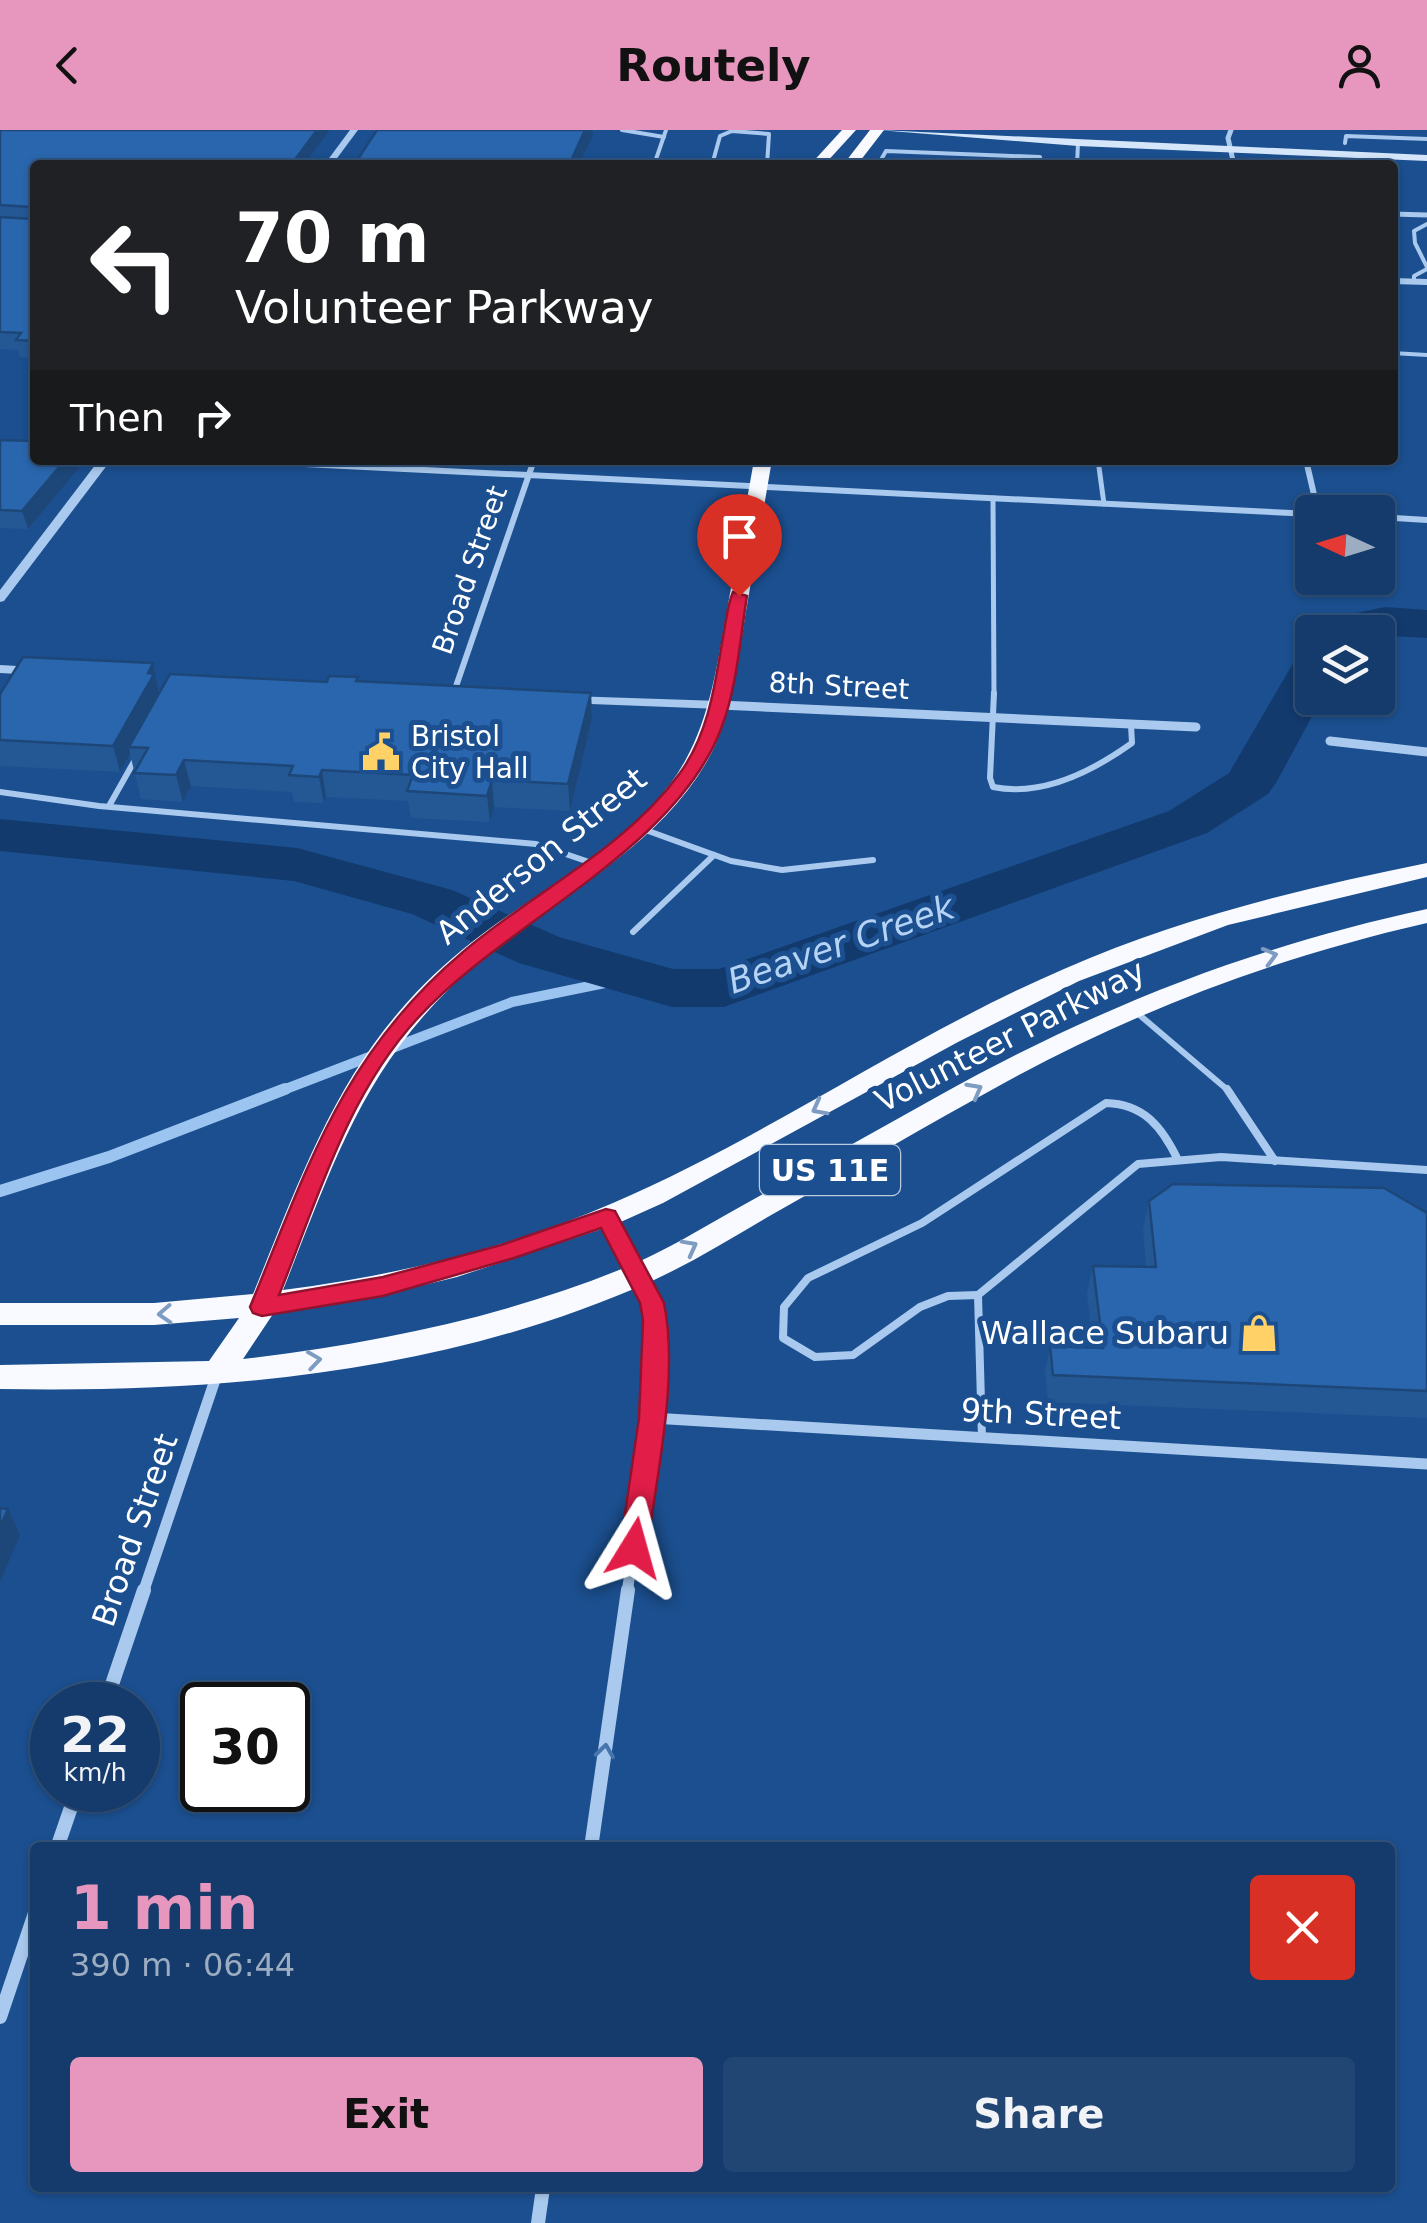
<!DOCTYPE html>
<meta charset="utf-8">
<style>
:root{--surface:#143b6b;--page:#214673;--text:#f1f3f6;--muted:#9dadc1;--line:#33557e;--accent:#e797bd}
body{margin:0;font-family:"DejaVu Sans",sans-serif;background:var(--page);color:var(--text);height:100vh;display:flex;flex-direction:column;font-size:38px;white-space:nowrap}
*{box-sizing:border-box;margin:0}
p{font-size:32px;color:var(--muted)}
.icon{flex:none;width:55px;height:55px;fill:none;stroke:currentColor;stroke-width:2;stroke-linecap:round;stroke-linejoin:round}
.map{position:relative;flex:1;overflow:hidden}
.details{position:absolute;left:30px;top:1712px;width:1365px;height:350px;display:flex;flex-direction:column;background:var(--surface);border-radius:10px;box-shadow:0 2px 8px #0004,0 0 0 2px var(--line)}
.details>*{flex:none}
.guide{position:absolute;left:30px;top:30px;width:1368px;height:305px;border-radius:10px;box-shadow:0 2px 8px #0004,0 0 0 2px var(--line);background:#202124;color:#fff;overflow:hidden}
.needle{width:65px;rotate:274deg}
.buttons{position:absolute;left:1295px;top:365px;display:grid;gap:20px}
.buttons a{display:grid;place-items:center;width:100px;height:100px;border-radius:10px;background:var(--surface);box-shadow:0 2px 8px #0004,0 0 0 2px var(--line);font-size:50px}
.speed{position:absolute;left:30px;top:1552px;display:flex;gap:20px;font-size:50px;font-weight:700;text-align:center}
.speed>*{display:grid;place-content:center;width:130px;height:130px;border-radius:50%;background:var(--surface);box-shadow:0 2px 8px #0004,0 0 0 2px var(--line);line-height:1}
.speed small{font-size:25px;font-weight:400}
.speed .limit{border:5px solid #111;border-radius:15px;background:#fff;color:#111}
.pin{position:absolute;display:grid;place-items:center;width:85px;height:85px;color:#fff;margin:-102px -42px;border-radius:50% 50% 50% 0;rotate:-45deg;box-shadow:0 0 10px #0007}
.pin .icon{rotate:45deg}
.me{position:absolute;width:110px;margin:-55px;rotate:8deg;stroke-linejoin:round;filter:drop-shadow(0 0 8px #0008)}
.turn{display:flex;align-items:center;gap:35px;height:210px;padding:0 40px;font-size:45px}
.turn .icon{width:130px;height:130px;stroke-width:2.5}
.turn b{display:block;font-size:70px;line-height:85px}
.then{display:flex;align-items:center;height:95px;padding:0 40px;background:#0003;gap:20px;font-size:38px}
.round{display:grid;place-items:center;flex:none;width:105px;height:105px;border-radius:10px;background:var(--page)}
.summary{display:flex;align-items:center;justify-content:space-between;height:170px;padding:0 40px}
h1{font-size:60px;font-weight:800;line-height:75px;color:var(--accent)}
.cta{display:flex;gap:20px;margin-top:auto;padding:20px 40px}
.cta a{flex:1;height:115px;border-radius:10px;background:var(--accent);color:#111;font-size:40px;font-weight:800;line-height:115px;text-align:center}
.cta a+a{background:var(--page);color:var(--text)}
header{display:flex;justify-content:space-between;align-items:center;height:130px;padding:0 40px;background:var(--accent);color:#111;font-size:45px;font-weight:800}
.map>svg:first-child{display:block}
.lines{fill:none;stroke-linecap:round;stroke-linejoin:round}
.stream-far1{stroke:#9cc4f0;stroke-width:10}
.stream{stroke:#9cc4f0;stroke-width:12}
.river{fill:#123a6d;fill-rule:evenodd}
.service-far3{stroke:#a9c9ee;stroke-width:4}
.service-far2{stroke:#a9c9ee;stroke-width:5}
.service-far1{stroke:#a9c9ee;stroke-width:6}
.service{stroke:#a9c9ee;stroke-width:8}
.minor-far4{stroke:#a9c9ee;stroke-width:5}
.minor-far3{stroke:#a9c9ee;stroke-width:6}
.minor-far2{stroke:#a9c9ee;stroke-width:9}
.minor-far1{stroke:#a9c9ee;stroke-width:11}
.minor{stroke:#a9c9ee;stroke-width:14}
.tertiary{fill:#a9c9ee;fill-rule:evenodd}
.secondary{fill:#d6e6fa;fill-rule:evenodd}
.trunk{fill:#f8faff;fill-rule:evenodd}
.wall{fill:#245895}
.shaded-wall{fill:#1d4779}
.building{fill:#2a66ad;stroke:#1d4779;stroke-width:2.5}
.oneway{stroke:#7e9cc1}
.oneway2{stroke:#4674ac}
.route{fill:#e11d48;stroke:#92132f;stroke-width:2.5}
.labels{text-anchor:middle;dominant-baseline:central;stroke-width:10;stroke-linejoin:round;paint-order:stroke}
.far-street-label{font-size:28px;fill:#fff;stroke:#1b4f8f}
.far-poi-label{font-size:28px;fill:#fff;stroke:#1b4f8f;text-anchor:start}
.shield{fill:#1b4f8f;stroke:#bbcadd;stroke-width:2.5}
.shield-label{font-size:30px;font-weight:bold;fill:#fff}
.street-label{font-size:32px;fill:#fff;stroke:#1b4f8f}
.poi-label{font-size:32px;fill:#fff;stroke:#1b4f8f;text-anchor:end}
.water-label{font-size:35px;font-style:italic;fill:#b5d3f5;stroke:#1b4f8f}
</style>
<header><svg class="icon" aria-label="back" viewBox="0 0 24 24"><path d="M15 5l-7 7 7 7"/></svg>Routely<svg class="icon" aria-label="person" viewBox="0 0 24 24"><circle cx="12" cy="8" r="4"/><path d="M4 21q1-7 8-7t8 7"/></svg></header>
<div class="map">
<svg width="1427" height="2093" viewBox="0 0 1427 2093">
<rect width="100%" height="100%" fill="#1b4f8f"/>
<g class="lines">
<polyline class="stream-far1" points="278,962 512,872 634,847"/>
<polyline class="stream" points="0,1061 109,1027 285,959"/>
<g class="river">
<polygon points="1385,477 1427,480 1427,508 1322,502 1337,487"/>
<polygon points="1312,525 1312,568 1322,568 1276,653 1268,664 1207,703 724,877 672,877 519,833 412,784 294,751 0,721 0,689 297,718 452,760 559,807 673,839 719,839 1169,681 1229,643 1295,530"/>
</g>
<g class="service-far3">
<polyline points="622,0 664,7"/>
<polyline points="1345,13 1346,6 1427,9"/>
<polyline points="654,35 666,0"/>
<polyline points="712,35 720,6 732,1 769,4 767,35"/>
<polyline points="878,35 886,21 1040,27 1041,35"/>
<polyline points="1077,35 1078,13"/>
<polyline points="1427,94 1414,101 1415,113 1427,137"/>
<polyline points="1414,152 1414,146 1427,139"/>
<polyline points="1392,223 1427,225"/>
</g>
<g class="service-far2">
<polyline points="1098,330 1104,374"/>
<polyline points="993,368 994,565"/>
</g>
<g class="service-far1">
<path d="M994 563 990 648 993 657C1042 667 1093 641 1132 613L1131 595"/>
<polyline points="0,662 99,676 536,714 595,734"/>
<polyline points="109,676 136,628"/>
<polyline points="640,698 731,731 782,740 873,730"/>
<polyline points="633,802 714,725"/>
<polyline points="1136,882 1230,962"/>
</g>
<g class="service">
<polyline points="1227,959 1275,1031"/>
<path d="M978 1165 948 1166 920 1177 853 1225 815 1227 783 1208 784 1177 808 1148 922 1093 1106 973C1144 974 1162 997 1178 1030"/>
<polyline points="982,1308 978,1165 1138,1034 1221,1027 1427,1040"/>
</g>
<g class="minor-far4">
<polyline points="1231,0 1228,8 1234,35"/>
<polyline points="1392,84 1427,85"/>
</g>
<g class="minor-far3">
<polyline points="224,330 1312,384"/>
<polyline points="1306,330 1318,382"/>
<polyline points="1378,387 1427,390"/>
<polyline points="453,565 534,330"/>
</g>
<g class="minor-far2">
<polyline points="720,575 1196,597"/>
<polyline points="1330,611 1427,622"/>
</g>
<g class="minor-far1">
<path d="M607 1087C620 1112 647 1151 652 1177 668 1260 639 1378 627 1463"/>
<polyline points="652,1288 1427,1334"/>
<polyline points="143,1463 217,1244"/>
</g>
<g class="minor">
<polyline points="105,1575 144,1460"/>
<polyline points="57,1718 77,1660"/>
<polyline points="591,1718 628,1460"/>
<polyline points="0,1887 35,1783"/>
<polyline points="538,2093 543,2058"/>
</g>
<g class="tertiary">
<polygon points="350,0 358,0 332,35 324,35"/>
<polygon points="1392,148 1427,149 1427,155 1392,154"/>
<polygon points="99,330 111,330 4,471 0,472 0,460"/>
<polygon points="0,535 35,537 42,541 35,545 0,543"/>
<polygon points="570,566 720,571 727,575 720,579 565,573 565,567"/>
</g>
<polygon class="secondary" points="878,0 1427,25 1427,31 1078,16"/>
<g class="trunk">
<polygon points="842,0 856,0 824,35 810,35"/>
<polygon points="870,0 884,0 857,35 843,35"/>
<path d="M754 330H772C763 382 754 435 745 487 737 537 732 589 706 633 654 722 554 767 479 832 365 928 336 1028 283 1160 395 1146 509 1118 613 1073 767 1007 908 906 1064 839 1180 788 1303 758 1427 733V747L1228 795 1079 851 958 912 663 1073 614 1095 457 1147 382 1165 273 1184 243 1229C375 1213 501 1188 624 1138 664 1122 700 1099 738 1078 806 1040 874 1002 942 964 1099 877 1251 817 1427 779V793C1278 827 1140 879 1006 952 925 996 846 1043 766 1088 728 1110 691 1133 652 1151 446 1243 222 1263 0 1259V1235L209 1231 239 1188 154 1195H0V1173H154L253 1164C308 1030 345 916 462 820 532 762 641 711 685 631 710 586 717 536 726 486 735 434 745 382 754 330Z"/>
</g>
</g>
<g class="wall">
<polygon points="0,0 330,0 304,35 35,35 35,228 20,227 18,220 0,219"/>
<polygon points="0,310 35,330 83,330 84,332 28,399 0,398"/>
<polygon points="358,551 591,563 592,589 570,681 494,677 490,692 411,688 408,671 326,667 324,673 294,672 292,662 191,656 183,672 141,669 130,624 120,642 0,636 0,564 159,559 159,563"/>
<polygon points="1149,1071 1427,1083 1427,1288 1048,1272 1045,1243 1050,1216 1093,1218 1087,1163 1093,1136 1146,1137 1143,1099"/>
</g>
<g class="shaded-wall">
<polygon points="317,0 330,0 304,35 291,35"/>
<polygon points="585,0 592,0 593,5 579,35 569,35"/>
<polygon points="65,330 83,330 84,332 28,399 22,381"/>
<polygon points="153,533 160,570 129,617 130,624 120,642 113,616"/>
<polygon points="591,563 592,589 570,681 568,654"/>
<polygon points="184,630 191,656 183,672 176,645"/>
<polygon points="322,640 326,667 324,673 319,647"/>
<polygon points="492,650 494,677 490,692 487,666"/>
<polygon points="8,1379 20,1405 0,1452 0,1397"/>
</g>
<g class="building">
<polygon points="0,0 317,0 291,35 35,35 35,81 32,77 0,75"/>
<polygon points="377,0 585,0 569,35 354,35"/>
<polygon points="35,86 35,211 16,210 21,203 0,202 0,87 31,89"/>
<polygon points="0,310 35,311 35,330 65,330 22,381 0,380"/>
<polygon points="23,527 153,533 148,543 154,544 113,616 0,610 0,564"/>
<polygon points="170,544 327,552 329,546 358,547 356,551 591,563 568,654 492,650 487,666 407,661 413,645 322,640 319,647 289,645 293,636 184,630 176,645 134,643 148,618 129,617"/>
<polygon points="1173,1054 1384,1058 1427,1083 1427,1261 1053,1245 1050,1216 1103,1218 1093,1136 1156,1137 1149,1071"/>
<polygon points="0,1378 8,1379 0,1397"/>
</g>
<defs><path id="oneway-chevron" d="M-2-3.5L2.5 0L-2 3.5" fill="none" stroke-width="1.6" stroke-linecap="round" stroke-linejoin="round" transform="scale(2.5)"/></defs>
<g class="oneway">
<use href="#oneway-chevron" transform="translate(1270 826) rotate(-16)"/>
<use href="#oneway-chevron" transform="translate(975 960) rotate(-29)"/>
<use href="#oneway-chevron" transform="translate(819 978) rotate(152)"/>
<use href="#oneway-chevron" transform="translate(690 1117) rotate(-28)"/>
<use href="#oneway-chevron" transform="translate(165 1184) rotate(177)"/>
<use href="#oneway-chevron" transform="translate(314 1230) rotate(-8)"/>
</g>
<use class="oneway2" href="#oneway-chevron" transform="translate(605 1621) rotate(-82)"/>
<path class="route" d="M733 462 747 466C740 509 737 558 721 599 675 721 504 793 417 889 347 965 317 1071 279 1165L383 1147 501 1115 606 1079 615 1081 664 1173C679 1245 657 1345 647 1418L643 1426 634 1430 624 1426 620 1418 639 1288 643 1190 640 1173 601 1098 514 1128 383 1166 262 1186 253 1183 250 1177C308 1037 342 924 463 822 533 762 624 720 680 643 709 603 715 554 723 507 726 492 727 476 733 462Z"/>
<defs>
<g id="civic-bare" transform="scale(3)"><path d="M-.6-6.5H3V-4.5H.6V-3L4-1V1h2V6H-6V1h2V-1L-.6-3ZM-1.2 2.5V6h2.4V2.5Z" fill="#ffd166" stroke="#1b4f8f" stroke-width="2.5" paint-order="stroke"/></g>
<g id="shop-bare" transform="scale(3)"><path d="M-5-2.5h2.3a2.7 3.5 0 0 1 5.4 0H5L5.5 6h-11ZM-1.5-2.5h3a1.5 2.3 0 0 0-3 0Z" fill="#ffd166" stroke="#1b4f8f" stroke-width="2.5" paint-order="stroke"/></g>
</defs>
<g fill-rule="evenodd">
<use href="#civic-bare" x="381" y="622"/>
<use href="#shop-bare" x="1259" y="1203"/>
</g>
<g class="labels">
<g class="far-street-label">
<text transform="translate(470 440) rotate(-71)">Broad Street</text>
<text transform="translate(839 556) rotate(3)">8th Street</text>
</g>
<g class="far-poi-label">
<text x="411" y="606">Bristol<tspan x="411" dy="32">City Hall</tspan></text>
</g>
<rect class="shield" x="760" y="1015" width="140" height="50" rx="8"/>
<g class="shield-label">
<text x="830" y="1040">US 11E</text>
</g>
<g class="street-label">
<text transform="translate(541 726) rotate(-39)">Anderson Street</text>
<text transform="translate(1010 906) rotate(-27)">Volunteer Parkway</text>
<text transform="translate(1041 1284) rotate(3)">9th Street</text>
<text transform="translate(135 1400) rotate(-71)">Broad Street</text>
</g>
<g class="poi-label">
<text x="1229" y="1203">Wallace Subaru</text>
</g>
<g class="water-label">
<text transform="translate(841 814) rotate(-19)">Beaver Creek</text>
</g>
</g>
</svg>
<div class="buttons">
<a><svg class="needle" viewBox="-14 -14 28 28"><path d="M0-13l5 13h-10z" fill="#e53935"/><path d="M0 13l5-13h-10z" fill="#9dadc1"/></svg></a>
<a><svg class="icon" aria-label="layers" viewBox="0 0 24 24"><path d="M12 4l9 5-9 5-9-5zM3 14l9 5 9-5"/></svg></a>
</div>
<div class="speed"><div>22<small>km/h</small></div><div class="limit">30</div></div>
<div class="pin" style="left:739px;top:466px;background:#d93025"><svg class="icon" aria-label="arrive" viewBox="0 0 24 24"><path d="M6 21V4h12l-3 4 3 4H6"/></svg></div>
<svg class="me" style="left:634px;top:1418px" viewBox="-20 -20 40 40"><path d="M0-17L14 15 0 8-14 15z" fill="#e11d48" stroke="#fff" stroke-width="4"/></svg>
<div class="guide">
<div class="turn"><svg class="icon" aria-label="left" viewBox="0 0 24 24"><path d="M17 20v-9H6M10 6l-5 5 5 5"/></svg><div><b>70 m</b>Volunteer Parkway</div></div>
<div class="then">Then<svg class="icon" aria-label="right" viewBox="0 0 24 24"><path d="M7 20v-9h11M14 6l5 5-5 5"/></svg></div>
</div>
<section class="details">
<div class="summary"><div><h1>1 min</h1><p>390 m · 06:44</p></div><a class="round" style="background:#d93025;color:#fff"><svg class="icon" aria-label="close" viewBox="0 0 24 24"><path d="M6 6l12 12M18 6L6 18"/></svg></a></div>
<div class="cta"><a>Exit</a><a>Share</a></div>
</section>
</div>
